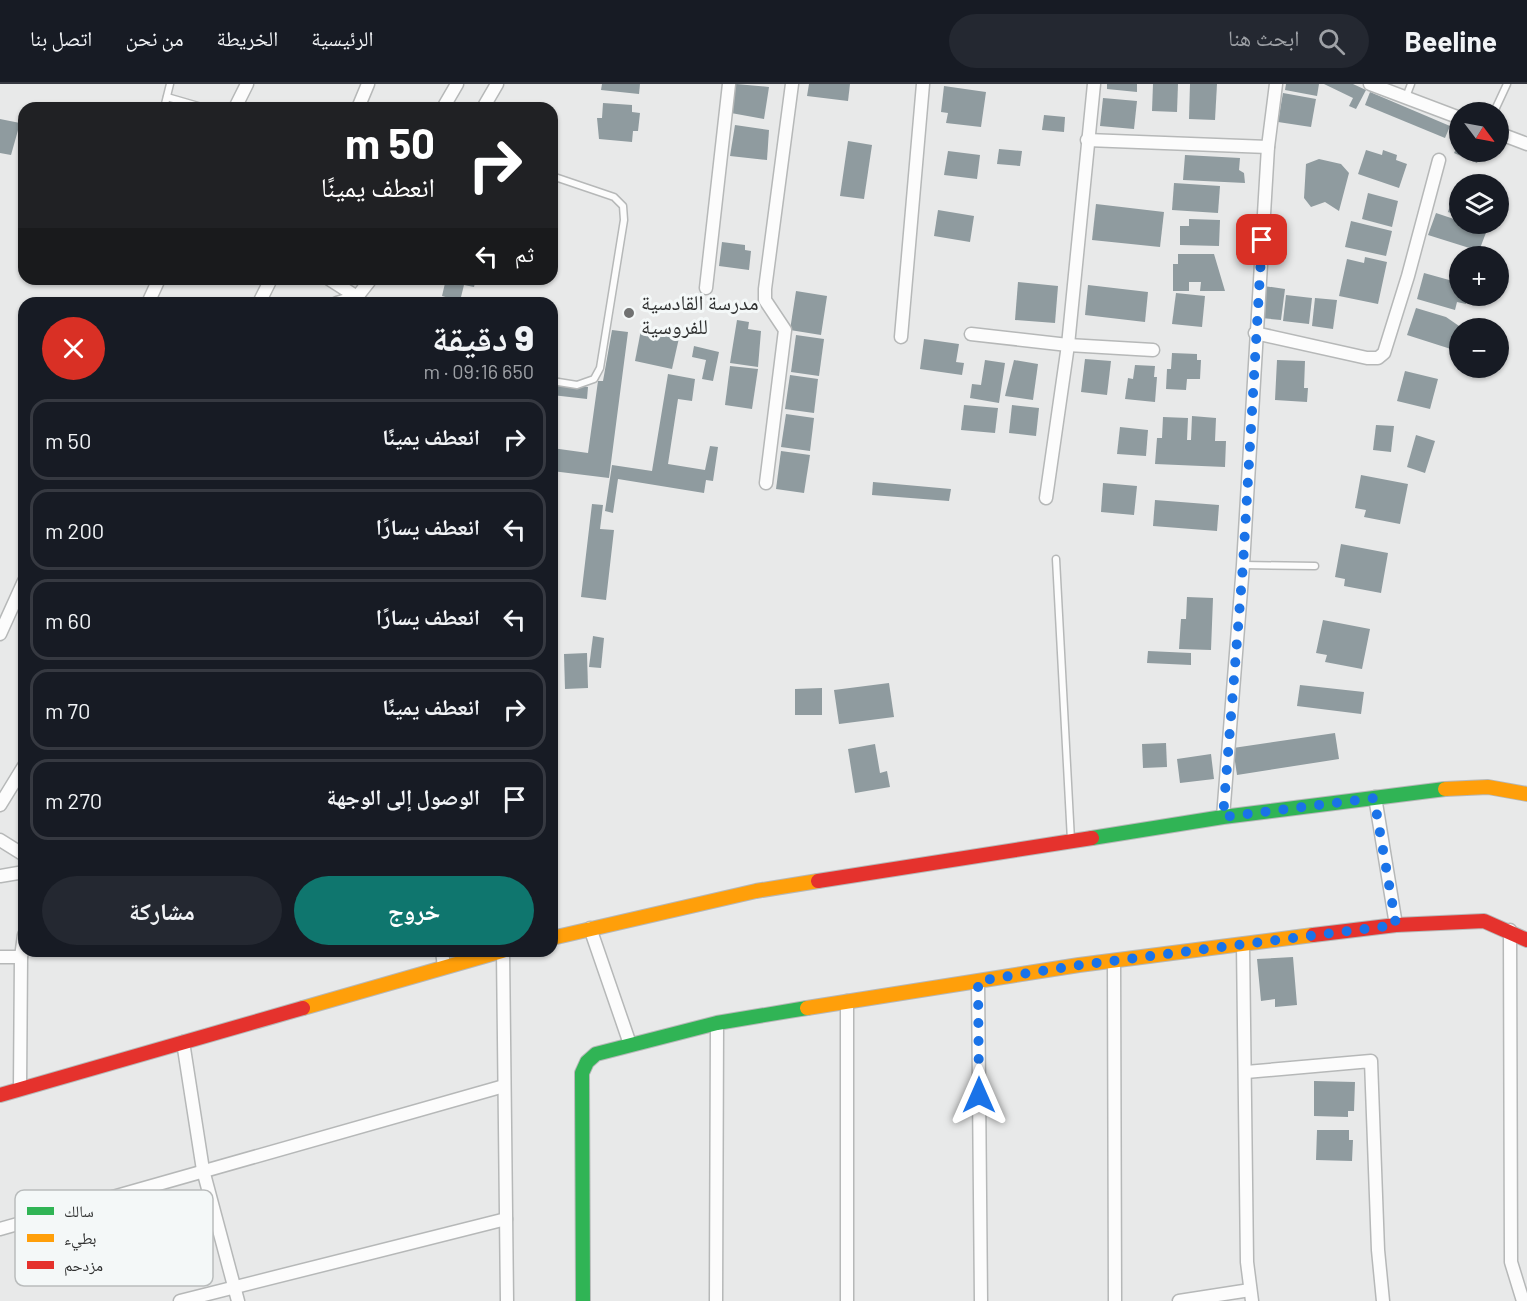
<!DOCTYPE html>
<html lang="ar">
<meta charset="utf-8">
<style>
:root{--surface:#171b24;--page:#242831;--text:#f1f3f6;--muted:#9ea1a6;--line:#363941;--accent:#0f766e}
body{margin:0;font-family:Barlow,"Noto Naskh Arabic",sans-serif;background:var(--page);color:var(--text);direction:rtl;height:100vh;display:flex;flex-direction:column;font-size:22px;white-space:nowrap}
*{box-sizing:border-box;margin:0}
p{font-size:20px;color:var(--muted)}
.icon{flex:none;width:33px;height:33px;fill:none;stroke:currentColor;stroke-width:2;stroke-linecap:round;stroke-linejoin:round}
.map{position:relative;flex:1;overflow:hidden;direction:ltr}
.sheet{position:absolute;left:18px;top:213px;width:540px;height:660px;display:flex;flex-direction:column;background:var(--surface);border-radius:18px;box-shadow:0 2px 4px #0004;direction:rtl}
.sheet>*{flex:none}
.banner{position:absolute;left:18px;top:18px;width:540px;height:183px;border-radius:18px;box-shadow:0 2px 4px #0004;direction:rtl;background:#202124;color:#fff;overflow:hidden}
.needle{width:39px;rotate:122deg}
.tools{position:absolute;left:1449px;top:18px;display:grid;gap:12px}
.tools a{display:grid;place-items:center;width:60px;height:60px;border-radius:50%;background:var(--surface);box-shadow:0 2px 4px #0004;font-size:30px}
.pin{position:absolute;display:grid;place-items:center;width:51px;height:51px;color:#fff;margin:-26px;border-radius:12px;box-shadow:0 3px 9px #0006}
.me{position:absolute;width:66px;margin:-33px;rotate:0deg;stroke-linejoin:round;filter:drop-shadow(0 0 4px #0008)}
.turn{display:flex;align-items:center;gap:21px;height:126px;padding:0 24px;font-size:27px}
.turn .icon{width:78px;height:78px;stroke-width:2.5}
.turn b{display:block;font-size:42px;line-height:51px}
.then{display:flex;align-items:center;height:57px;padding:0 24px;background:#0003;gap:12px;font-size:22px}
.round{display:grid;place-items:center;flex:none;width:63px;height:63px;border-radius:32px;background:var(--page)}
.overview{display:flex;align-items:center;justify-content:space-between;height:102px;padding:0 24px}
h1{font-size:36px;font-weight:800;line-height:45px}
.button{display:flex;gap:12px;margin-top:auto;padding:12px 24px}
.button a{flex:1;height:69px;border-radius:36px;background:var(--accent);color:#fff;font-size:24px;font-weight:800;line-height:69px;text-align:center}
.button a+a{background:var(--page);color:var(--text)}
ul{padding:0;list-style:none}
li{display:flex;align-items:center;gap:18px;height:81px;margin:0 12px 9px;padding:0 12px;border:3px solid var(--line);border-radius:18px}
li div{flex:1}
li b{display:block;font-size:22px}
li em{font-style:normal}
header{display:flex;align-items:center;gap:36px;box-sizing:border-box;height:84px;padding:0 30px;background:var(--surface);border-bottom:2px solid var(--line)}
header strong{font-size:28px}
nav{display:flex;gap:33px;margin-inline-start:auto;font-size:21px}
.search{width:420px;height:54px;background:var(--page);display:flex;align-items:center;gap:15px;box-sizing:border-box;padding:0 21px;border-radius:33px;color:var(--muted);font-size:22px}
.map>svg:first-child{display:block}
.building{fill:#8f9b9f}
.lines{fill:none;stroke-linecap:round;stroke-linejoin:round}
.lane-casing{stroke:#b6b8b8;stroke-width:9}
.street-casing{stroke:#b6b8b8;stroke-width:15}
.fast-casing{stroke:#b6b8b8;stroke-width:16}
.slow-casing{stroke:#b6b8b8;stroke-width:16}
.jam-casing{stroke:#b6b8b8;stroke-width:16}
.lane{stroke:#fcfcfc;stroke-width:6}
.street{stroke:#fcfcfc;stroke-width:12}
.fast{stroke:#30b455;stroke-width:14}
.slow{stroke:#ff9f0a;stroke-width:14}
.jam{stroke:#e5322d;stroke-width:14}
.route{stroke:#1a73e8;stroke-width:10;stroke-dasharray:0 18}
.poi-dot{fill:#707171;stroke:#f4f8f8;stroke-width:2}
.labels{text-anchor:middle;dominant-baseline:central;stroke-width:6;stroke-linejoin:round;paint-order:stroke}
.poi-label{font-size:21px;fill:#2f3030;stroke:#f4f8f8;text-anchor:start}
.key{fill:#f4f8f8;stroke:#b9bcbc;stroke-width:1.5}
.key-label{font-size:16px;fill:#2f3030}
</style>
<header>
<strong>Beeline</strong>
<div class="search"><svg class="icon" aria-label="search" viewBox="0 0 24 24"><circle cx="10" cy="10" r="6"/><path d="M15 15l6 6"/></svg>ابحث هنا</div>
<nav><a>الرئيسية</a><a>الخريطة</a><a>من نحن</a><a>اتصل بنا</a></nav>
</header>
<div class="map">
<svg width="1527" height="1217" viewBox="0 0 1527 1217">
<rect width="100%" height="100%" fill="#e8e9e9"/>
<g class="building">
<polygon points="602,0 640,0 639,10 601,6"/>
<polygon points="736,0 769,3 764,35 731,29"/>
<polygon points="809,0 850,0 848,17 807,12"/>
<polygon points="1107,0 1137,0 1137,8 1107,5"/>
<polygon points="1153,0 1178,0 1177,28 1152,27"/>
<polygon points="1190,0 1217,0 1215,36 1189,35"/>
<polygon points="1286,0 1319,0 1317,12 1285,6"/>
<polygon points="1324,0 1353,0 1366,6 1356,25 1349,22 1353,14"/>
<polygon points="944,2 986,8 981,43 946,39 948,29 941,28"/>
<polygon points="1370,8 1450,42 1445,54 1365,21"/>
<polygon points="1283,9 1316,15 1311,43 1278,38"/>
<polygon points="1103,14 1137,17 1134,45 1100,42"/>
<polygon points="603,19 632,21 632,28 640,29 638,47 633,47 632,58 599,55 597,34 602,34"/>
<polygon points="1044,31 1065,33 1064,48 1042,46"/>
<polygon points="0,35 20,39 11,71 0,69"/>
<polygon points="735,41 769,46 767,76 730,72"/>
<polygon points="848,57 872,61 864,115 840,112"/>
<polygon points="1460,57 1460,68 1482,68 1477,79 1454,69"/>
<polygon points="999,65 1022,67 1020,82 997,80"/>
<polygon points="1366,66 1382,71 1383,66 1397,71 1396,76 1407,80 1399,104 1358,90"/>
<polygon points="948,67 980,71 977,95 944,91"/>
<polygon points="1185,71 1240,74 1239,86 1244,89 1245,99 1183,96"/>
<polygon points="1319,75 1341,80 1349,89 1339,127 1325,118 1311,123 1304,114 1306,80"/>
<polygon points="1174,99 1220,102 1218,129 1172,126"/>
<polygon points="1457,99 1460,99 1460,132 1448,128"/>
<polygon points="1368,109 1398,117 1392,143 1362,135"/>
<polygon points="1096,120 1164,128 1160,163 1092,156"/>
<polygon points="938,126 974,132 970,158 934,152"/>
<polygon points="1436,129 1460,137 1460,140 1487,146 1479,167 1428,151"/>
<polygon points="1189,135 1220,136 1219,162 1180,161 1180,142 1189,142"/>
<polygon points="1351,137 1392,147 1386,172 1345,163"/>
<polygon points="722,158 745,161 745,166 751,167 749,186 719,182"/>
<polygon points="1178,170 1214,170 1225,207 1200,207 1201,198 1189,198 1189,207 1173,207 1173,180 1178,180"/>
<polygon points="1365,173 1387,178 1378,220 1339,212 1347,175 1364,179"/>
<polygon points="1424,189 1460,199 1460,212 1468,212 1466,220 1457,218 1455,226 1417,215"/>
<polygon points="446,195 476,195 474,203 464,201 460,217 442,212"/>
<polygon points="1018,198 1058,202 1055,239 1015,236"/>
<polygon points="1088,201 1148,208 1145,238 1085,231"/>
<polygon points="1264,202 1285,205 1281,236 1261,234"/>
<polygon points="796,207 827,212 821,251 790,246"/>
<polygon points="1176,209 1205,212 1202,243 1172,240"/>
<polygon points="1286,211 1312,214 1309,240 1283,237"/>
<polygon points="1315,214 1337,216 1333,245 1312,242"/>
<polygon points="1416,224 1446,233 1462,244 1460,244 1460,253 1454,266 1407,251"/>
<polygon points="737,236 749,238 748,245 761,247 758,283 730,279"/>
<polygon points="612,246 628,248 609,394 552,387 552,364 588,369 598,297 603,297"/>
<polygon points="641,246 679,254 672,285 635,277"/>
<polygon points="796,251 824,255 819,292 791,288"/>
<polygon points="924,255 959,260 956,278 964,279 962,291 920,285"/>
<polygon points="694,262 719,268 713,297 702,295 706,276 692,273"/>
<polygon points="1172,269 1197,270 1197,276 1201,276 1200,295 1187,295 1186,306 1166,305 1167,285 1171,285"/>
<polygon points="1085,275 1111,277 1107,311 1081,308"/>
<polygon points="985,276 1005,279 999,319 970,314 972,300 981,301"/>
<polygon points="1014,276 1038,280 1033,316 1005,312"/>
<polygon points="1277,276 1305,277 1304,304 1308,304 1307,318 1275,316"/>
<polygon points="1135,281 1155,282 1154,293 1157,293 1155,318 1125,315 1128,294 1133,295"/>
<polygon points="730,282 758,285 752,325 725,321"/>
<polygon points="1405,287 1438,295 1430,325 1397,317"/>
<polygon points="668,290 695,295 692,317 678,315 668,380 705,386 710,362 718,363 713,397 706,396 704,409 618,395 613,429 605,427 612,381 652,387"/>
<polygon points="790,291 818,295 814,329 785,325"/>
<polygon points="552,298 588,303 587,315 552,311"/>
<polygon points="964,321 998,324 995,349 961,346"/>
<polygon points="1012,321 1039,324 1036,352 1009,349"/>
<polygon points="786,330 814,334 810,367 781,363"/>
<polygon points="1192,332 1216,334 1215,357 1226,357 1225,383 1155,380 1157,354 1162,354 1163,333 1188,334 1187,356 1191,356"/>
<polygon points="1376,341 1394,342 1391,368 1373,366"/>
<polygon points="1120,343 1148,346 1146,372 1117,370"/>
<polygon points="1416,351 1435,357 1425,389 1407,383"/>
<polygon points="781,367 810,371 804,409 776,405"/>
<polygon points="1361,391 1408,400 1400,440 1364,433 1366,426 1355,424"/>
<polygon points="873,398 951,405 949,417 872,411"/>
<polygon points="1103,399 1137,402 1134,431 1101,428"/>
<polygon points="1155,416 1219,421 1217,447 1153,442"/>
<polygon points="592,420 603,421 600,445 614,446 606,516 581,513"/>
<polygon points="1341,460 1388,469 1381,509 1344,502 1345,495 1335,493"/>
<polygon points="1187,513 1213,514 1211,566 1179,565 1181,535 1186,535"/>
<polygon points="1323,536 1370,545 1362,585 1325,578 1327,571 1316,569"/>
<polygon points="593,552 604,554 601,584 589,583"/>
<polygon points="1148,567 1191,569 1191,581 1147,579"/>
<polygon points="587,569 588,604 565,605 564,570"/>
<polygon points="889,599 894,633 839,640 834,606"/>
<polygon points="1300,601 1364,608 1361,630 1297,622"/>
<polygon points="822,604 822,631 795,631 795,605"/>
<polygon points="1335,649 1339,675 1237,691 1233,664"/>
<polygon points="1166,659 1167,683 1143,684 1142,660"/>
<polygon points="875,660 880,689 887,687 890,703 855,709 848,665"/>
<polygon points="1211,670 1214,695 1180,699 1177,675"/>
<polygon points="1293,873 1297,921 1275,923 1275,915 1261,917 1257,875"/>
<polygon points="1314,997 1355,998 1354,1027 1348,1027 1348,1033 1314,1032"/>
<polygon points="1317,1046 1349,1046 1349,1056 1353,1056 1352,1077 1316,1076"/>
</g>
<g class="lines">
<g class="lane-casing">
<g id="lane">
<polyline points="167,13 205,24"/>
<polyline points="1406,13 1411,0"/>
<polyline points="164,24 170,0"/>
<polyline points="1494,28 1507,0"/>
<polyline points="552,92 614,113 623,122 624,136 600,284 594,295 577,301 552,297"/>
<polyline points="1056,475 1071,756"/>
<polyline points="1243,481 1315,482"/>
</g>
</g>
<g class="street-casing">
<g id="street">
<polyline points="1370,0 1460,34"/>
<polyline points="235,24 247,0"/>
<polyline points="358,24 368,0"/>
<polyline points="443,24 457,0"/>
<polyline points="483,24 497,0"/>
<polyline points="1498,49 1527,60"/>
<polyline points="1087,56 1268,63"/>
<polyline points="329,195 357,213 337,219"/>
<polyline points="706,204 729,0"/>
<polyline points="353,218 371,195"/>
<polyline points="148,219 159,195"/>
<polyline points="259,219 271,195"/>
<polyline points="1255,249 1367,274 1378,274 1384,269 1408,192 1439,76"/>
<polyline points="971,250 1068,261 1153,266"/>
<polyline points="901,253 923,0"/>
<polyline points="766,399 785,246 765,216 765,205 792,0"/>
<polyline points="1046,414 1068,261 1094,0"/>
<polyline points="0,550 24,497"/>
<polyline points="1375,713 1396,841"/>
<polyline points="0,721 24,682"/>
<polyline points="1223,733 1243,481 1268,63 1276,0"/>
<polyline points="0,756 24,771"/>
<polyline points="0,792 24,788"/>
<polyline points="590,844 630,960"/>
<polyline points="1510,846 1511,1178 1523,1217"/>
<polyline points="1243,860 1247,1178 1252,1217"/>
<polyline points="442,867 444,883"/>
<polyline points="503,867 507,1217"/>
<polyline points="0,873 21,873"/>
<polyline points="1114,877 1115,1217"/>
<polyline points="978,897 981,1217"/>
<polyline points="183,958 203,1086 238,1217"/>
<polyline points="1246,988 1371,977 1378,1166 1383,1217"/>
<polyline points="20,1005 21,873 24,851"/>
<polyline points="0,1145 504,1002"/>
<polyline points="180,1217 506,1135"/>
<polyline points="716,1217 717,939"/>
<polyline points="847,1217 847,917"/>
<polyline points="1179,1217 1250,1206"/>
</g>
</g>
<g class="fast-casing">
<g id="fast">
<polyline points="1092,754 1223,733 1445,705"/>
<polyline points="583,1217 582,989 587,978 596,970 717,939 807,924"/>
</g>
</g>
<g class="slow-casing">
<g id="slow">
<polyline points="1445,705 1488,703 1527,710"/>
<polyline points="552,854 756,807 818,797"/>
<polyline points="303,924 502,867"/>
<polyline points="807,924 1079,881 1313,851"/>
</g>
</g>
<g class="jam-casing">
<g id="jam">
<polyline points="818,797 1092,754"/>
<polyline points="1313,851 1396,841 1484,837 1527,856"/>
<polyline points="0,1011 303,924"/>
</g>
</g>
<use href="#lane" class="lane"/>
<use href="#street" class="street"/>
<use href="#fast" class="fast"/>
<use href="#slow" class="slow"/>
<use href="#jam" class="jam"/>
</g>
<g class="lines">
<polyline class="route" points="979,1011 978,897 1080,881 1396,841 1374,714 1223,733 1243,481 1262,156"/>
</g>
<circle class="poi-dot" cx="629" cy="229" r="6"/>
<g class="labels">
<g class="poi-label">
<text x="641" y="217">مدرسة القادسية<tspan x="641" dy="24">للفروسية</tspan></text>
</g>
</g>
<rect x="15" y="1106" width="198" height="96" rx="9" class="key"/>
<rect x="27" y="1123" width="27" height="8" fill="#30b455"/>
<rect x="27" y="1150" width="27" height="8" fill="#ff9f0a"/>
<rect x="27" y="1177" width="27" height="8" fill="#e5322d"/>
<g class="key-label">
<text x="64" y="1133">سالك</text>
<text x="64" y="1160">بطيء</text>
<text x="64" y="1187">مزدحم</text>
</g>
</svg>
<div class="tools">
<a><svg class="needle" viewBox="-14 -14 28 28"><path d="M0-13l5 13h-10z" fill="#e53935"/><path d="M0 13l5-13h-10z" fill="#9ea1a6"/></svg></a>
<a><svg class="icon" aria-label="layers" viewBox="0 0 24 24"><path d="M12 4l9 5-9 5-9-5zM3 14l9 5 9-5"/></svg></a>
<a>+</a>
<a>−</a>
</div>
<div class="pin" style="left:1262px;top:156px;background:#d93025"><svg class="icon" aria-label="arrive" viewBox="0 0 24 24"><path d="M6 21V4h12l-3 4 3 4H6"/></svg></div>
<svg class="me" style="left:979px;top:1011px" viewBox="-20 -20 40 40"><path d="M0-17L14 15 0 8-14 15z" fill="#1a73e8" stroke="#fff" stroke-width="4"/></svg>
<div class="banner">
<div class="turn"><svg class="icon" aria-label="right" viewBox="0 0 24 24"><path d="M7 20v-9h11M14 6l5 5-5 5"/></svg><div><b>50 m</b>انعطف يمينًا</div></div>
<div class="then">ثم<svg class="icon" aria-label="left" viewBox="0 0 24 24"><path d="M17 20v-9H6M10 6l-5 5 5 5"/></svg></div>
</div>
<section class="sheet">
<div class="overview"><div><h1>9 دقيقة</h1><p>650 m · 09:16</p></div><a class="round" style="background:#d93025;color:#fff"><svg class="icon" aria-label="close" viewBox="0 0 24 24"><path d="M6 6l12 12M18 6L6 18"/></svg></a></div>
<ul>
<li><svg class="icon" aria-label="right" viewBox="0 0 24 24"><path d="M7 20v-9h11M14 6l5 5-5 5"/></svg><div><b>انعطف يمينًا</b></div><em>50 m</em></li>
<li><svg class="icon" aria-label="left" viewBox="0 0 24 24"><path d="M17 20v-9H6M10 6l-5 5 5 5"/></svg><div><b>انعطف يسارًا</b></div><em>200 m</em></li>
<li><svg class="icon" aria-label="left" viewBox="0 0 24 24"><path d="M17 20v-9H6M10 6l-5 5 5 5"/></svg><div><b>انعطف يسارًا</b></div><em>60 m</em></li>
<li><svg class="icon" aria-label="right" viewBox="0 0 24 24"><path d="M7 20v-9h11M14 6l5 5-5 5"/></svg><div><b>انعطف يمينًا</b></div><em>70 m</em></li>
<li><svg class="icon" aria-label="arrive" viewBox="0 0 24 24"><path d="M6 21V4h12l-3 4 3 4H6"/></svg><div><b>الوصول إلى الوجهة</b></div><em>270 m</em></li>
</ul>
<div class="button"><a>خروج</a><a>مشاركة</a></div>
</section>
</div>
